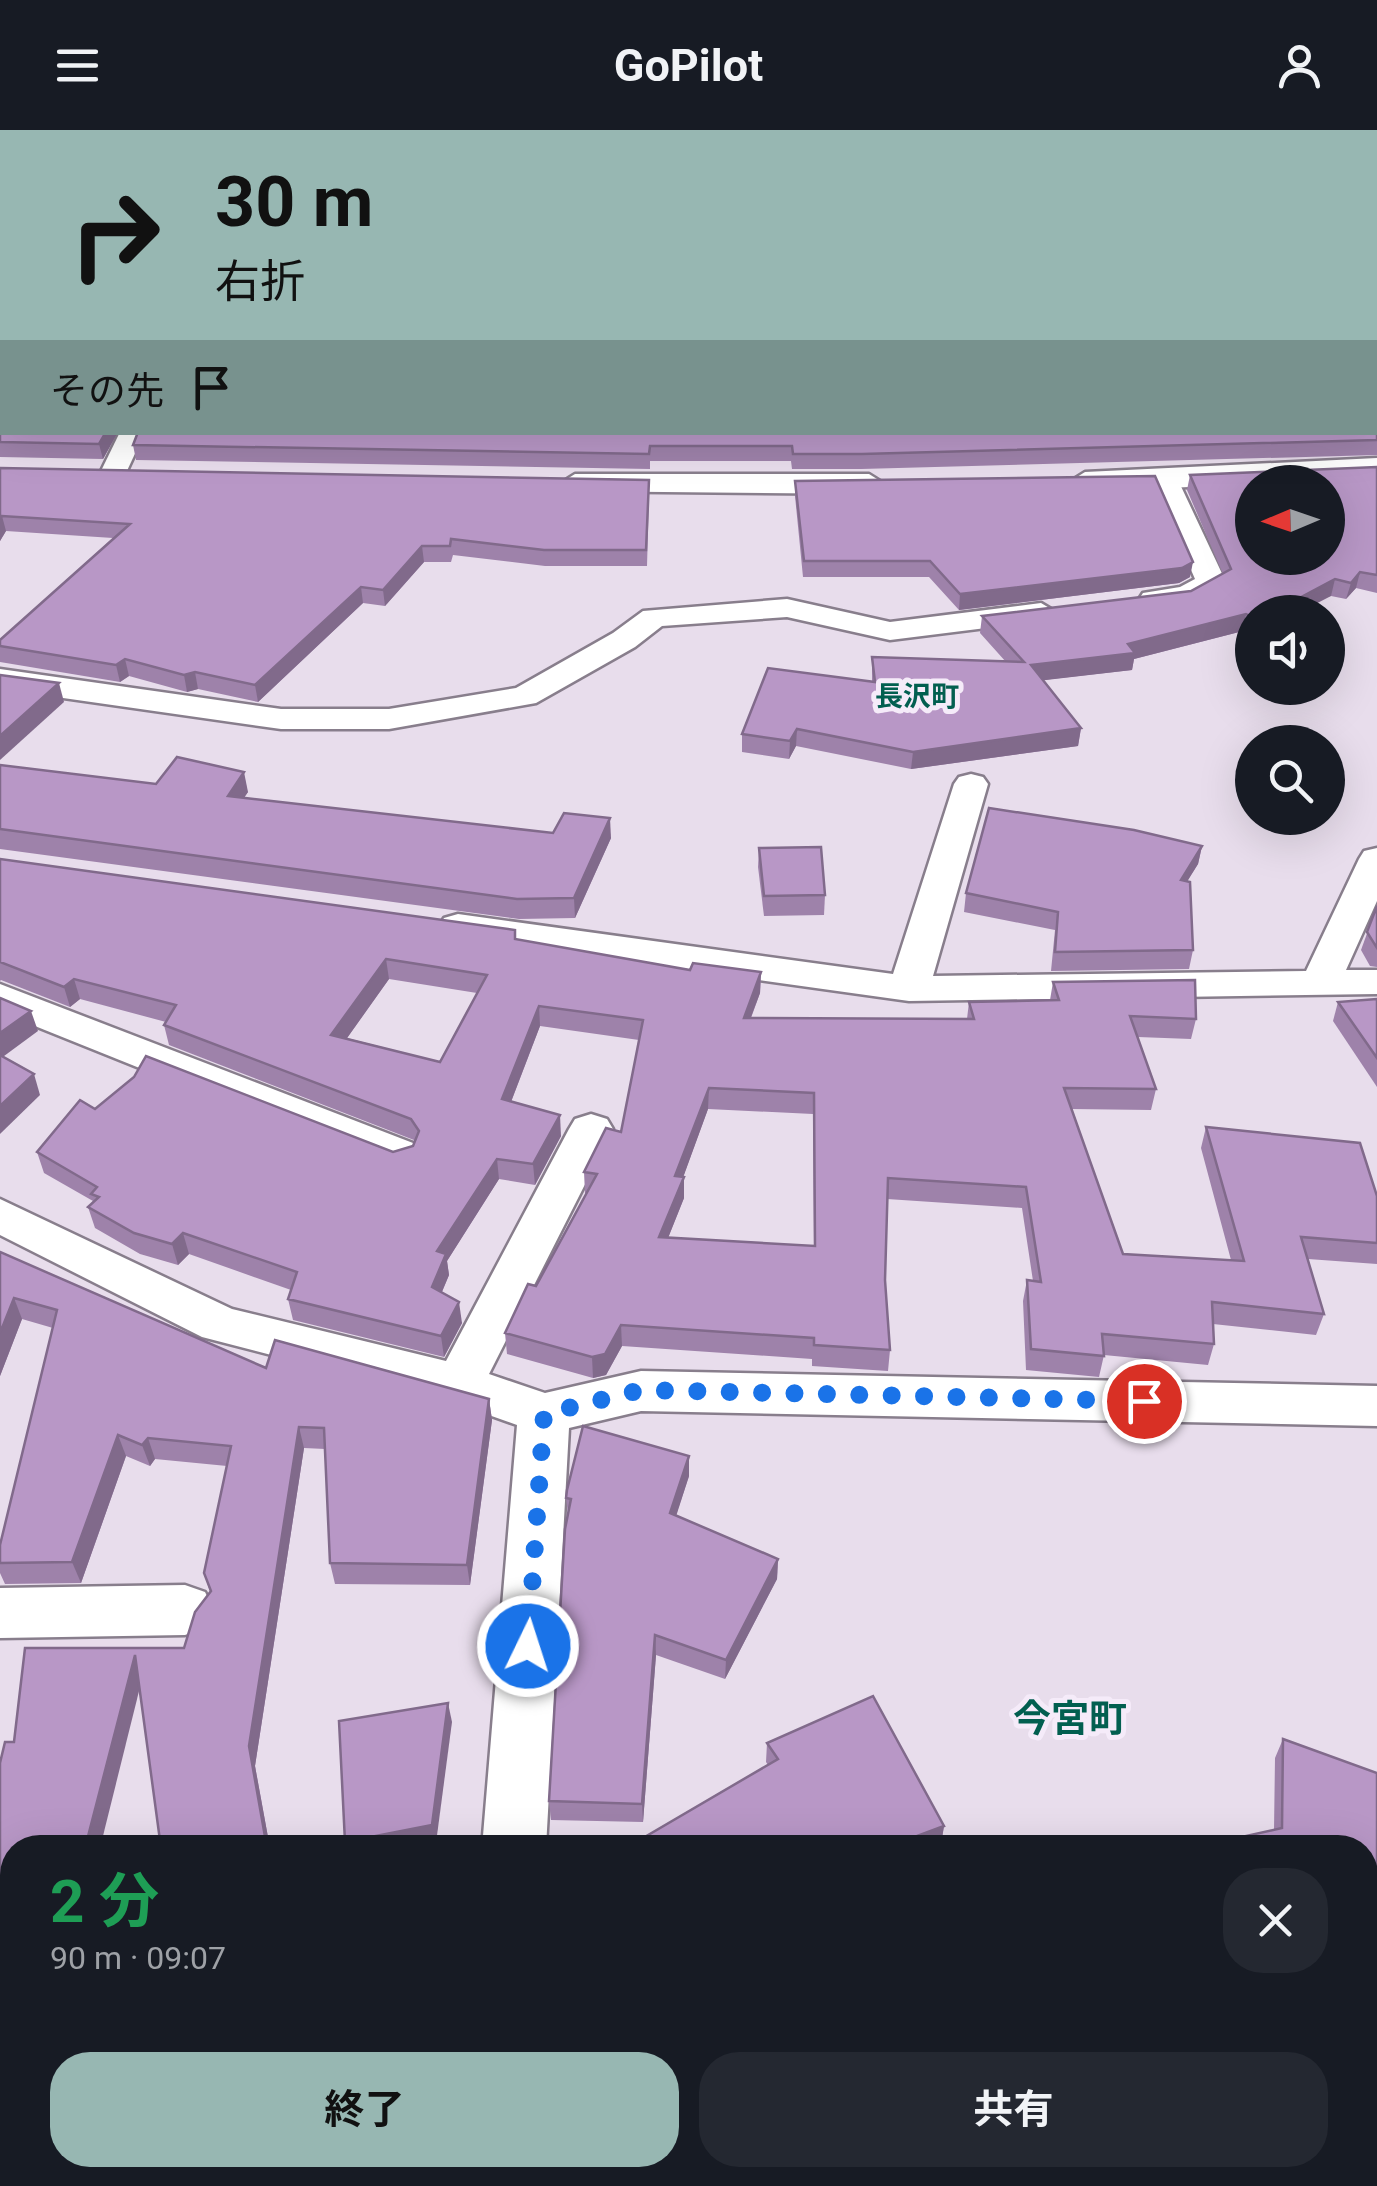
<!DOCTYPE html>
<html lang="ja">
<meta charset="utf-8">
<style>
:root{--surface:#171b24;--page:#242831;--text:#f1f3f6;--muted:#9ea1a6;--accent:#97b7b2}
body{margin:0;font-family:Roboto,"Noto Sans JP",sans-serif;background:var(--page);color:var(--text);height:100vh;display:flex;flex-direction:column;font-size:38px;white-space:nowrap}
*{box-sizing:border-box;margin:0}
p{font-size:32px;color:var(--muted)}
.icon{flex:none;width:55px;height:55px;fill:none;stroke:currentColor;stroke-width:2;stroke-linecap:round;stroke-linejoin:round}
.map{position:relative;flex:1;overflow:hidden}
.details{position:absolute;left:0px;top:1705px;width:1378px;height:352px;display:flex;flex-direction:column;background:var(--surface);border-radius:40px 40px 0 0;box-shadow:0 10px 40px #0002}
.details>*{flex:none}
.hud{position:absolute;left:0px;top:0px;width:1378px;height:305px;box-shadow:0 10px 40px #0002;background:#97b7b2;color:#111;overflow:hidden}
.needle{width:65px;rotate:268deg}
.controls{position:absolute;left:1235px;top:335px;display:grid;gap:20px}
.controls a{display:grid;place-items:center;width:110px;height:110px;border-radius:50%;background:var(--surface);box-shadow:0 10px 40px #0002;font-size:50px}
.pin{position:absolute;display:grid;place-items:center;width:85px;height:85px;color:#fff;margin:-42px;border:5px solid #fff;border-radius:50%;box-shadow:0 2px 10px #0007}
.me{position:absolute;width:110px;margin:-55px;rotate:4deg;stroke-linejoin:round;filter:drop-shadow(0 0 8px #0008)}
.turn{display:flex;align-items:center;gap:35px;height:210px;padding:0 50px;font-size:45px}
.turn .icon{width:130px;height:130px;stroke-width:2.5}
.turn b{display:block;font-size:70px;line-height:85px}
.then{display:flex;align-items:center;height:95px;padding:0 50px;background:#0003;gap:20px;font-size:38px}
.round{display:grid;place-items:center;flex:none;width:105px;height:105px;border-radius:40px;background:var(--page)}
.overview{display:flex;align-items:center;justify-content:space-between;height:170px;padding:0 50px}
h1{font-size:60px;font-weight:700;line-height:75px;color:#1e9e55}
.button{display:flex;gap:20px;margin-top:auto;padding:20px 50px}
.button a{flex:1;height:115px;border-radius:40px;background:var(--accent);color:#111;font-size:40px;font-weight:700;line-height:115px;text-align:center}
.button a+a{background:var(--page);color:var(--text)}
header{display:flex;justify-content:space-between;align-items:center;height:130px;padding:0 50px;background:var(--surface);font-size:45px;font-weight:700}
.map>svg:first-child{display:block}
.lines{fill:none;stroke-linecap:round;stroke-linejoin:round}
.street-casing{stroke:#887e8c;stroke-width:5}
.secondary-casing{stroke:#887e8c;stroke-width:5}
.street{fill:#fff;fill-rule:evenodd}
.secondary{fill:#fff;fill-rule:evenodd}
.wall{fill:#9e82aa;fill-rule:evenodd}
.shaded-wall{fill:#816a8b}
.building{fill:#b897c6;stroke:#816a8b;stroke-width:2.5;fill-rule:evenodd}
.route{stroke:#1a73e8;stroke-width:18;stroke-dasharray:0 32.4}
.labels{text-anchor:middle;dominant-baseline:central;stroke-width:10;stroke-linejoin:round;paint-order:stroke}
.far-neighbourhood-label{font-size:28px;font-weight:bold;fill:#025f50;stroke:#f5ebf9}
.near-neighbourhood-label{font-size:38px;font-weight:bold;fill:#025f50;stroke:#f5ebf9}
</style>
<header><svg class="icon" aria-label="menu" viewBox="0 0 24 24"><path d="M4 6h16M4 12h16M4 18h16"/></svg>GoPilot<svg class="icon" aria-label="person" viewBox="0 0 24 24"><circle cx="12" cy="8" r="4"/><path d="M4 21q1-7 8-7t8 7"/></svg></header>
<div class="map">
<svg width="1377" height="2056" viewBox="0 0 1377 2056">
<rect width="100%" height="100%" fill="#e8ddec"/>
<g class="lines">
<g class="street-casing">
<g id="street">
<polygon points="120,302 145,302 126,343 113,351 100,343"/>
<path d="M1165 342 1178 350 1226 452C1209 473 1169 482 1143 475L1139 469 1143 463 1180 457 1195 449 1152 350Z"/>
<polygon points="787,469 890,492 1041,473 1056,482 1041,491 890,510 787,487 662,496 635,517 536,573 389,599 281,599 0,559 0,539 281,579 389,579 516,558 613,503 643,481"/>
<polygon points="971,644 983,647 988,654 933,846 1306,841 1359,729 1364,721 1377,718 1377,771 1346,840 1377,840 1377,864 909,871 458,808 444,804 439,796 444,788 458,784 893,844 954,654 959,647"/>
<polygon points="0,854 413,1013 419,1024 413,1035 397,1039 381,1035 0,882"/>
<polygon points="591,984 607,989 613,999 489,1244 545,1263 641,1241 1377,1256 1377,1296 641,1281 569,1298 546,1718 482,1718 517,1295 452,1272 202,1207 0,1105 0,1069 232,1179 446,1231 569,999 575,989"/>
<polygon points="185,1455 205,1462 214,1480 205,1498 185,1505 0,1508 0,1458"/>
<rect x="479" y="2045" width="72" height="11"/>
<polygon points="967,2045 1041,2045 1045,2056 971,2056"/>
</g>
</g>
<g class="secondary-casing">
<g id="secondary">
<polygon points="1377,328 1377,348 1085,362 1069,352 1085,342"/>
<polygon points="575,344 869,344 885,354 869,364 563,361 559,354"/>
</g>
</g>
<use href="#street" class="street"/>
<use href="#secondary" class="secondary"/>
</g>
<g class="wall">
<polygon points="0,0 1377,0 1377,10 1375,9 1375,2 2,2 2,71 0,70"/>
<polygon points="0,82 118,302 103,329 0,327 0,237 2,236 2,233 0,234"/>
<polygon points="1377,232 1377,325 861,339 792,339 791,331 650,331 650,339 136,330 133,315 633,303"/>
<polygon points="1377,337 1377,463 1356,458 1346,469 1331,466 1252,482 1252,505 1243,501 1134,529 1132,540 1043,550 1081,598 1078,616 911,639 796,616 789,629 742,622 742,604 872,551 872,527 1006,532 980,503 982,486 1191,461 1223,444 1187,360 1190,345"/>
<polygon points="0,338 649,366 647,436 545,436 453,425 451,432 424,432 385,476 363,473 258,572 198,559 187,562 129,546 120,552 0,532 0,510 113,408 6,401 0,411"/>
<polygon points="795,351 1190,447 1179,453 959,480 929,447 803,447 795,366"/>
<polygon points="0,635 156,654 248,662 243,668 553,703 611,708 575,788 519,789 0,719"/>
<polygon points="1202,716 1198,734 1187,751 1193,820 1189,839 1051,841 1055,800 964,782 966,763"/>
<polygon points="759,718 825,765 824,785 764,786 758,737"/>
<path d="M0 729 516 809 690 840 761 842 760 863 751 888 967 889 969 872 1050 870 1053 852 1196 889 1191 909 1138 907 1156 959 1151 980 1072 979 1123 1124 1231 1130 1201 1018 1206 997 1377 1066V1134L1308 1129 1324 1184 1316 1205 1213 1194 1214 1214 1208 1235 1104 1225 1099 1247 1026 1240 1023 1171 1027 1150 1033 1151 1022 1078 887 1069 885 1150 890 1220 888 1241 812 1236V1229L622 1216 606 1245 593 1248 507 1224 505 1203 536 1156 586 1063H585L584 1042 621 1002 639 910 540 896 511 972 561 1006 535 1055 499 1049 447 1131 449 1145 442 1162 462 1193 444 1227 293 1190 288 1169 291 1160 189 1124 178 1135 140 1124 95 1098 88 1077 93 1071 44 1043 37 1022 95 979 393 1022 413 1016 414 1010 169 915 164 895 166 892 80 869 70 877 1 850 0 851ZM389 849 477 863 440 932 347 908ZM708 979 813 984 814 1116 668 1108 684 1068 683 1047Z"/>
<polygon points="1377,776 1377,837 1370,836 1361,820"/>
<polygon points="1377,869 1377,957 1333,891 1338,872"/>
<polygon points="0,1122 266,1238 489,1269 492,1290 470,1455 335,1454 330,1433 325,1319 304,1318 255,1636 270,1718 161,1718 140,1559 12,1718 12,2045 475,2045 474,2056 0,2056 14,1612 184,1518 210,1462 204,1443 227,1336 155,1329 150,1336 126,1326 81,1453 5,1454 0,1443 0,1415 53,1198 22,1189 0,1246"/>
<polygon points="689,1346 676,1385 778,1429 777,1449 725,1549 656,1525 643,1692 551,1690 549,1671 568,1384 566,1368"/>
<polygon points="1283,1609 1377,1643 1377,1976 1365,1973 1365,1718 1274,1700 1275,1628"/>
<polygon points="767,1613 944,1696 941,1714 932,1718 626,1718 768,1635 766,1632"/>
<polygon points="823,2045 965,2045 970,2056 829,2056"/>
<polygon points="1058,2045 1160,2045 1165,2056 1062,2056"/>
</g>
<g class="shaded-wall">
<polygon points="106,302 118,302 103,329 99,314"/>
<polygon points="2,386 6,401 0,411 0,389"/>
<polygon points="422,416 424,432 385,476 383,460"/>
<polygon points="1193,432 1190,447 1179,453 959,480 960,464"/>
<polygon points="1360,442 1356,458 1346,469 1351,453"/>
<polygon points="1335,449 1331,466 1300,482 1273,482"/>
<polygon points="361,457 363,473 258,572 255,555"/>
<polygon points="1246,484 1243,501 1134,529 1132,540 1029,552 1031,535 1128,514"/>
<polygon points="125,529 129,546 120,552 116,535"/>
<polygon points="195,542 198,559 187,562 184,545"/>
<polygon points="59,553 64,572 0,630 0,606"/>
<polygon points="1081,598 1078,616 911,639 913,622"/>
<polygon points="797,599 796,616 789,629 790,611"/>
<polygon points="244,642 248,662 232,686 228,666"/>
<polygon points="610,688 611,708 575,788 574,768"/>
<polygon points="1202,716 1198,734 1177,768 1181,750"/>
<polygon points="386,829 389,849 335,925 331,905"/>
<polygon points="761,842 760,863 743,908 744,888"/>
<polygon points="74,849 80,869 70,877 64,857"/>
<polygon points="539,876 540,896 504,990 502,969"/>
<polygon points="31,881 38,901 0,929 0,903"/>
<polygon points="34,944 40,965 0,1004 0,976"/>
<polygon points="709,958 708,979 676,1067 675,1046"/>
<polygon points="560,985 561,1006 535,1055 533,1034"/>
<polygon points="497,1029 499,1049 447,1131 449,1145 435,1178 432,1157 437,1121"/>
<polygon points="684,1047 684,1068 660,1128 659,1107"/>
<polygon points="183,1103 189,1124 178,1135 172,1114"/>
<polygon points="14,1168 22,1189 0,1246 0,1203"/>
<polygon points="459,1172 462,1193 444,1227 441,1206"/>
<polygon points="621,1195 622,1216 606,1245 593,1248 592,1227"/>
<polygon points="489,1269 492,1290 470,1455 467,1435"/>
<polygon points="299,1297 304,1318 255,1636 270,1718 267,1718 249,1616"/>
<polygon points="118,1305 126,1326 81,1453 72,1432"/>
<polygon points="148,1308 155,1329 150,1336 142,1315"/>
<polygon points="689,1326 689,1346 671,1402 670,1383"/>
<polygon points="778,1429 777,1449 725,1549 726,1530"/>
<polygon points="655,1505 656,1525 643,1692 642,1674"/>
<polygon points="135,1525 143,1545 100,1718 85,1718"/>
<polygon points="448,1573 452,1592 436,1713 413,1718 346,1718 345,1712"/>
<polygon points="944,1696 941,1714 932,1718 885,1718"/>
<polygon points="470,2045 475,2045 474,2056 469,2056"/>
</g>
<g class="building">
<polygon points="0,0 1375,0 1375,2 2,2 2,61 0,59"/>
<polygon points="1375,11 1377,12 1377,36 1375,36 1375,38"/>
<polygon points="1375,51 1377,52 1377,201 1375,202"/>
<polygon points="0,82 2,82 2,302 106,302 99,314 0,312 0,237 2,236 0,219"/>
<polygon points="1375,233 1377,243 1377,310 862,324 793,324 792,316 650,316 649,324 133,315 138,302 1375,302"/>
<path d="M1377 337V445L1360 442 1351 453 1335 449 1273 482H1252V487L1246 484 1128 514 1135 523 1031 535 1081 598 913 622 797 599 790 611 742 604 768 538 875 552 872 527 1024 532 982 486 1191 461 1231 439 1190 345ZM1252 352H1328V428H1252Z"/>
<polygon points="0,338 649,350 646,420 544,420 451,409 450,416 422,416 383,460 361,457 255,555 195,542 184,545 125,529 116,535 0,516 0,510 130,394 2,386 0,389"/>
<polygon points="1155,346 1193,432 1182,438 960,464 930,431 804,431 795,351"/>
<polygon points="0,545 59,553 0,606"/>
<polygon points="177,627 244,642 228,666 553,703 564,683 610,688 574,768 517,769 0,699 0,635 156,654"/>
<polygon points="989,678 1134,700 1202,716 1181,750 1190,752 1193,820 1055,822 1058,782 966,763"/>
<polygon points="821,717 825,765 764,766 759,718"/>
<path d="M0 729 515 800V809L690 840 693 833 761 842 744 888 974 889 969 872 1059 870 1053 852 1195 850 1196 889 1130 886 1156 959 1064 958 1123 1124 1244 1131 1206 997 1360 1013 1377 1066V1113L1301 1107 1324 1184 1212 1172 1214 1214 1102 1204 1104 1226 1031 1219 1027 1150 1041 1152 1026 1057 888 1048 885 1150 890 1220 814 1215V1208L621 1195 605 1224 592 1227 505 1203 528 1154 536 1156 597 1044 584 1042 606 998 621 1002 643 890 539 876 502 969 560 985 533 1034 497 1029 437 1121 446 1124 432 1157 459 1172 441 1206 288 1169 297 1142 183 1103 172 1114 134 1103 88 1077 99 1067 91 1064 97 1057 37 1022 80 970 95 979 134 947 146 926 393 1022 413 1016 419 1001 411 989 164 895 176 875 74 849 64 857 0 832ZM386 829 487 845 440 932 331 905ZM709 958 814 963 815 1116 659 1107 684 1047 675 1046Z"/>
<polygon points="1377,776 1377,818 1367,802"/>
<polygon points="0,868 31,881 0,903"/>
<polygon points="1377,869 1377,928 1338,872"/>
<polygon points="0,925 34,944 0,976"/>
<polygon points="0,1122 266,1238 275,1210 489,1269 467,1435 330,1433 324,1298 299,1297 249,1616 267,1718 161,1718 135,1525 85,1718 12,1718 12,2045 470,2045 469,2056 0,2056 0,1633 5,1612 14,1612 25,1518 184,1518 195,1482 211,1461 204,1443 231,1316 148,1308 142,1315 118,1305 72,1432 0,1433 0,1415 57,1180 14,1168 0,1203"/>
<polygon points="583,1296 689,1326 670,1383 778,1429 726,1530 655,1505 642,1674 549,1671 565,1399 571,1369 566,1368 567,1360"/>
<polygon points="873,1566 944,1696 885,1718 626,1718 778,1629 767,1613"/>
<polygon points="448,1573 432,1695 345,1712 339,1591"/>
<polygon points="1283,1609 1377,1643 1377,1957 1365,1955 1365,1718 1192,1718 1282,1698"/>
<polygon points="834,2045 965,2045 970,2056 840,2056"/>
<polygon points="1070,2045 1160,2045 1165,2056 1074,2056"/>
</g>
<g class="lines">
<polyline class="route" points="528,1516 544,1284 641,1260 1144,1271"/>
</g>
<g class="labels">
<g class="far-neighbourhood-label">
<text x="917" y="566">長沢町</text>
</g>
<g class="near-neighbourhood-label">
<text x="1070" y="1589">今宮町</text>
</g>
</g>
</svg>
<div class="controls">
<a><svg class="needle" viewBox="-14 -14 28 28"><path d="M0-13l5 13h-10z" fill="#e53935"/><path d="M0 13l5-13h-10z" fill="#9ea1a6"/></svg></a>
<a><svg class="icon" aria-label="sound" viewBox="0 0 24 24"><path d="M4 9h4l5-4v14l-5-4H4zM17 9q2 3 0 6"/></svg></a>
<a><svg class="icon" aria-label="search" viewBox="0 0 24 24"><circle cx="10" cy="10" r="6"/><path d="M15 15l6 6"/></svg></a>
</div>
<div class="pin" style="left:1144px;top:1271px;background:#d93025"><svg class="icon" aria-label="arrive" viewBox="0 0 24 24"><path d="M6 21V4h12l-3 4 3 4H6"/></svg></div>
<svg class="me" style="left:528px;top:1516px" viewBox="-20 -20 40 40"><circle r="17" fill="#1a73e8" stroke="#fff" stroke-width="3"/><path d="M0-11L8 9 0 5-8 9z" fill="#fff"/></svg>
<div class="hud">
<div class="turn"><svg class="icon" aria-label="right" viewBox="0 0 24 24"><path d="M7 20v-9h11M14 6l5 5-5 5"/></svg><div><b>30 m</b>右折</div></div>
<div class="then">その先<svg class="icon" aria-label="arrive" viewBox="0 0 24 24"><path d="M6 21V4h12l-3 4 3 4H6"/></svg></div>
</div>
<section class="details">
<div class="overview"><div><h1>2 分</h1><p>90 m · 09:07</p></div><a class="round"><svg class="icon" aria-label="close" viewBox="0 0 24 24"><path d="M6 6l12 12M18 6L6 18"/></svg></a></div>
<div class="button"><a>終了</a><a>共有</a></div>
</section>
</div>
